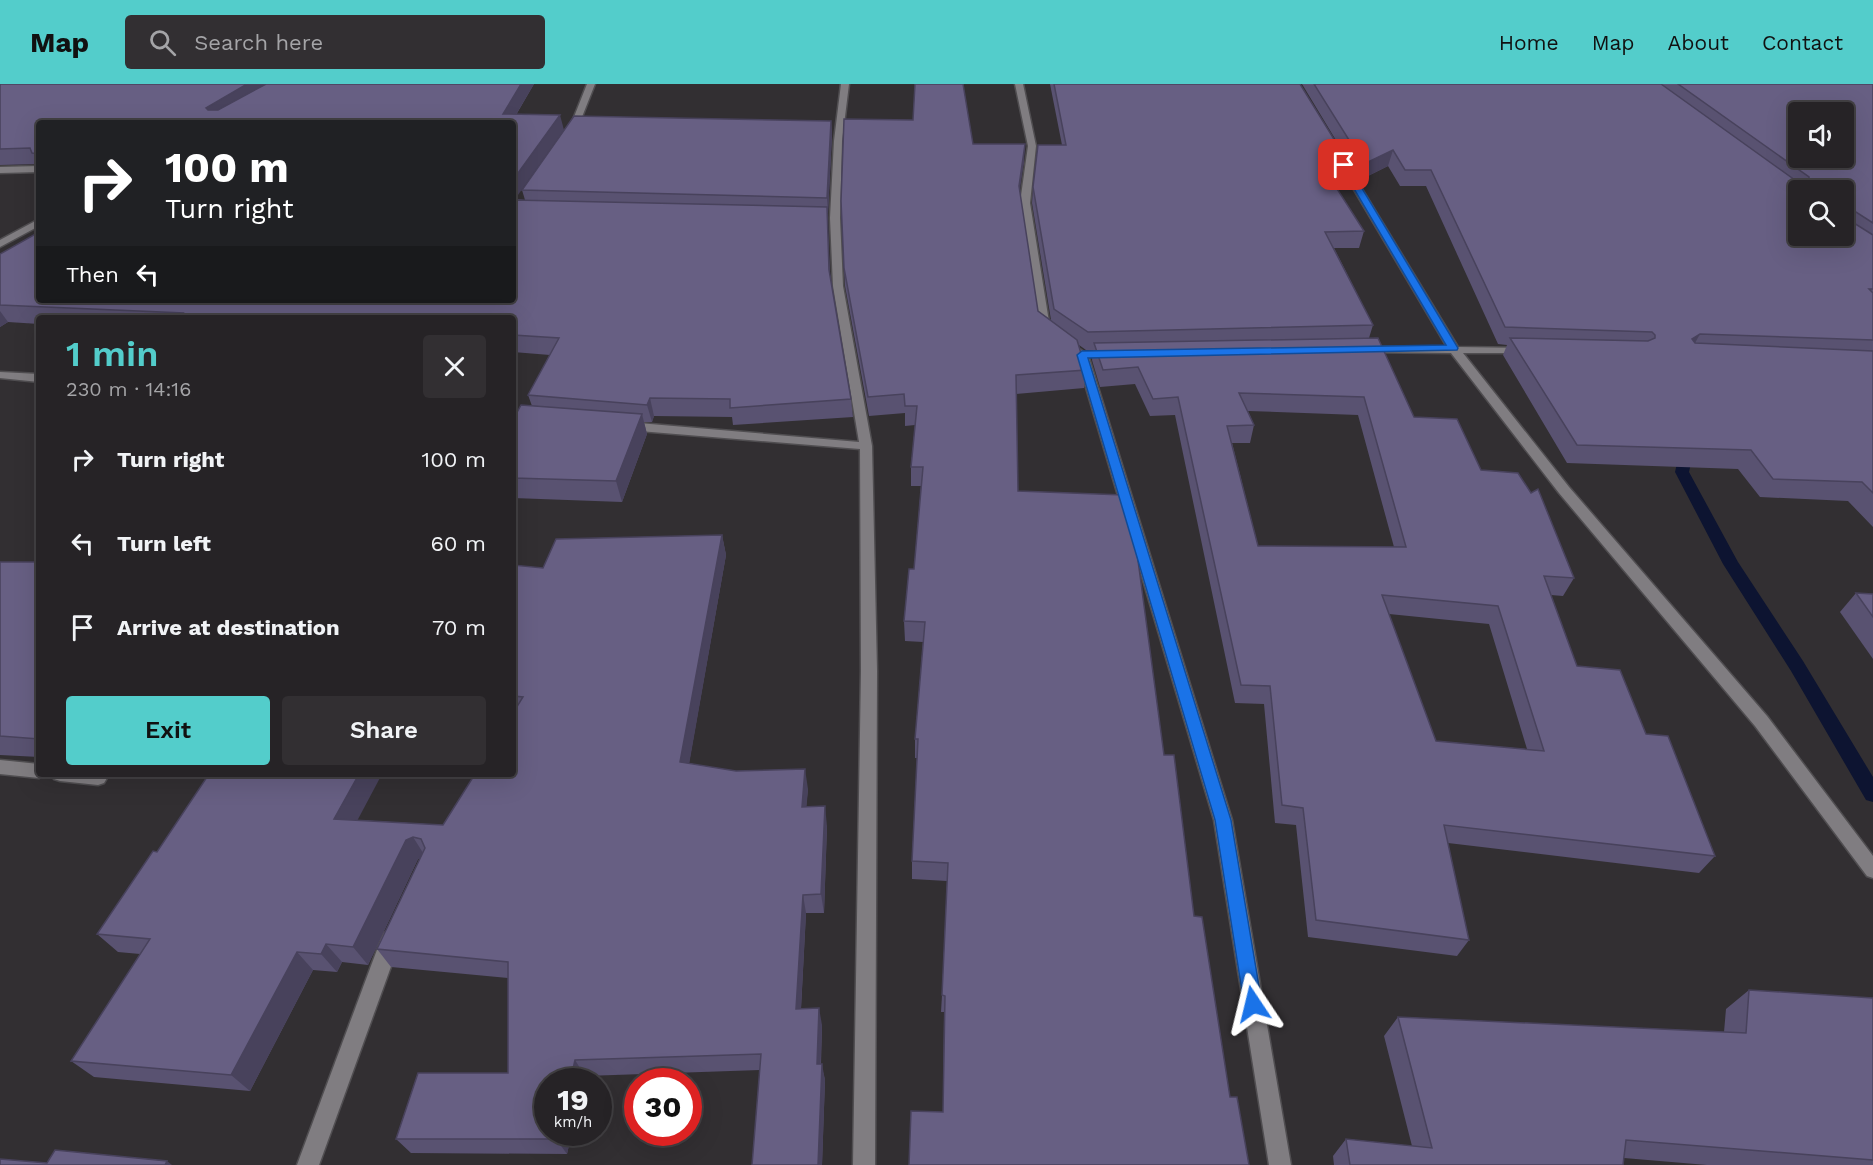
<!DOCTYPE html>
<meta charset="utf-8">
<style>
:root{--surface:#262326;--page:#322f32;--text:#f1f3f6;--muted:#a4a4a7;--line:#424043;--accent:#53cdcb}
body{margin:0;font-family:"Work Sans",sans-serif;background:var(--page);color:var(--text);height:100vh;display:flex;flex-direction:column;font-size:22px;white-space:nowrap}
*{box-sizing:border-box;margin:0}
p{font-size:20px;color:var(--muted)}
.icon{flex:none;width:33px;height:33px;fill:none;stroke:currentColor;stroke-width:2;stroke-linecap:round;stroke-linejoin:round}
.map{position:relative;flex:1;overflow:hidden}
.sheet{position:absolute;left:36px;top:231px;width:480px;height:462px;display:flex;flex-direction:column;background:var(--surface);border-radius:6px;box-shadow:0 6px 24px #0002,0 0 0 2px var(--line)}
.sheet>*{flex:none}
.hud{position:absolute;left:36px;top:36px;width:480px;height:183px;border-radius:6px;box-shadow:0 6px 24px #0002,0 0 0 2px var(--line);background:#202124;color:#fff;overflow:hidden}
.fabs{position:absolute;left:1788px;top:18px;display:grid;gap:12px}
.fabs a{display:grid;place-items:center;width:66px;height:66px;border-radius:6px;background:var(--surface);box-shadow:0 6px 24px #0002,0 0 0 2px var(--line);font-size:30px}
.speed{position:absolute;left:534px;top:984px;display:flex;gap:12px;font-size:30px;font-weight:700;text-align:center}
.speed>*{display:grid;place-content:center;width:78px;height:78px;border-radius:50%;background:var(--surface);box-shadow:0 6px 24px #0002,0 0 0 2px var(--line);line-height:1}
.speed small{font-size:15px;font-weight:400}
.speed .limit{border:9px solid #d22;background:#fff;color:#111}
.pin{position:absolute;display:grid;place-items:center;width:51px;height:51px;color:#fff;margin:-26px;border-radius:12px;box-shadow:0 3px 9px #0006}
.me{position:absolute;width:66px;margin:-33px;rotate:350deg;stroke-linejoin:round;filter:drop-shadow(0 0 4px #0008)}
.turn{display:flex;align-items:center;gap:21px;height:126px;padding:0 30px;font-size:27px}
.turn .icon{width:78px;height:78px;stroke-width:2.5}
.turn b{display:block;font-size:42px;line-height:51px}
.then{display:flex;align-items:center;height:57px;padding:0 30px;background:#0003;gap:12px;font-size:22px}
.round{display:grid;place-items:center;flex:none;width:63px;height:63px;border-radius:6px;background:var(--page)}
.overview{display:flex;align-items:center;justify-content:space-between;height:102px;padding:0 30px}
h1{font-size:36px;font-weight:600;line-height:45px;color:var(--accent)}
.button{display:flex;gap:12px;margin-top:auto;padding:12px 30px}
.button a{flex:1;height:69px;border-radius:6px;background:var(--accent);color:#111;font-size:24px;font-weight:600;line-height:69px;text-align:center}
.button a+a{background:var(--page);color:var(--text)}
ul{padding:0;list-style:none}
li{display:flex;align-items:center;gap:18px;height:84px;padding:0 30px}
li div{flex:1}
li b{display:block;font-size:22px}
li em{font-style:normal}
header{display:flex;align-items:center;gap:36px;box-sizing:border-box;height:84px;padding:0 30px;background:var(--accent);color:#111}
header strong{font-size:28px}
nav{display:flex;gap:33px;margin-inline-start:auto;font-size:21px}
.search{width:420px;height:54px;background:var(--page);display:flex;align-items:center;gap:15px;box-sizing:border-box;padding:0 21px;border-radius:6px;color:var(--muted);font-size:22px}
.map>svg:first-child{display:block}
.lines{fill:none;stroke-linecap:round;stroke-linejoin:round}
.stream{fill:#0d1431;fill-rule:evenodd}
.minor-casing{stroke:#504e51;stroke-width:3}
.tertiary-casing{stroke:#504e51;stroke-width:3}
.minor{fill:#807d81;fill-rule:evenodd}
.tertiary{fill:#807d81;fill-rule:evenodd}
.wall{fill:#595271;fill-rule:evenodd}
.shaded-wall{fill:#48425c}
.building{fill:#675f83;stroke:#48425c;stroke-width:1.5;fill-rule:evenodd}
.route{fill:#1a73e8;stroke:#114b97;stroke-width:1.5}
</style>
<header>
<strong>Map</strong>
<div class="search"><svg class="icon" aria-label="search" viewBox="0 0 24 24"><circle cx="10" cy="10" r="6"/><path d="M15 15l6 6"/></svg>Search here</div>
<nav><a>Home</a><a>Map</a><a>About</a><a>Contact</a></nav>
</header>
<div class="map">
<svg width="1873" height="1081" viewBox="0 0 1873 1081">
<rect width="100%" height="100%" fill="#322f32"/>
<g class="lines">
<polygon class="stream" points="1688,358 1695,362 1689,388 1738,478 1803,577 1873,693 1873,718 1866,716 1791,587 1723,480 1675,388 1681,362"/>
<g class="minor-casing">
<g id="minor">
<polygon points="587,0 595,0 580,38 570,52 564,52 563,50 572,38"/>
<polygon points="841,0 849,0 842,57 840,134 843,202 872,362 877,587 875,1081 853,1081 861,587 860,365 627,346 621,342 627,338 859,358 833,202 830,134 834,57"/>
<polygon points="1015,0 1023,0 1036,62 1030,119 1050,244 1088,271 1232,736 1291,1081 1269,1081 1214,736 1077,273 1039,245 1020,119 1028,62"/>
<polygon points="1338,75 1345,77 1458,263 1530,264 1532,266 1526,269 1463,269 1569,403 1767,632 1873,772 1873,794 1867,792 1755,642 1559,409 1451,269 1360,268 1358,266 1364,263 1447,263 1337,77"/>
<polygon points="39,82 39,88 0,89 0,83"/>
<polygon points="0,288 39,290 39,298 0,294"/>
<polygon points="0,676 39,680 39,690 46,690 39,694 0,690"/>
<polygon points="51,690 105,690 107,694 104,699 98,701 60,697 54,695"/>
<polygon points="391,846 398,849 401,855 319,1081 297,1081 381,855 384,849"/>
</g>
</g>
<g class="tertiary-casing">
<polygon id="tertiary" points="39,135 39,142 0,163 0,156"/>
</g>
<use href="#minor" class="minor"/>
<use href="#tertiary" class="tertiary"/>
</g>
<g class="wall">
<polygon points="0,0 534,0 516,31 515,115 525,116 522,106 831,37 832,51 828,129 827,129 830,190 851,315 853,333 733,341 732,333 654,332 652,338 644,338 647,350 622,418 513,414 513,336 532,322 528,311 550,271 513,268 513,234 39,234 39,240 8,238 0,243 0,170 39,216 513,39 39,39 39,81 38,80 0,81"/>
<path d="M1050 0H1300L1353 86 1349 102H1335L1364 147 1359 164H1334L1373 241 1369 254 1414 333 1481 386 1574 494 1563 512 1551 511 1577 582 1646 650 1715 772 1699 789 1448 759 1469 856 1457 872 1308 853 1296 741 1275 739 1264 620 1235 619 1175 331 1150 332 1135 300 1100 303 1092 276 1093 266H1086L1079 261 1086 286 1084 304 1016 310 943 1028 944 928H941L942 911 947 797 912 795V777L917 674H915V655L923 558 905 557 904 537 914 485 921 402H911V383L915 341 905 342V329L869 332 845 202 844 184 973 60 1024 77 1019 107 1038 227 1051 236 1032 119 1033 103 1062 61ZM1248 327 1358 331 1394 463 1258 462 1232 359H1250L1254 341ZM1389 530 1489 540 1527 665 1436 657Z"/>
<polygon points="1302,0 1873,0 1873,443 1848,417 1760,413 1738,385 1567,379 1503,271 1507,261 1498,260 1426,102 1400,102 1388,82 1360,96"/>
<polygon points="722,451 726,471 689,679 808,705 806,723 827,742 824,829 806,829 801,925 822,941 821,980 825,996 822,1081 752,1081 760,986 585,992 584,998 548,998 548,1048 572,1048 567,1070 411,1069 396,1055 508,989 508,894 391,883 377,865 420,774 418,775 368,881 342,878 337,888 313,886 250,1007 94,993 71,977 140,870 118,868 97,850 157,768 358,736 443,741 513,690 513,481 543,484"/>
<polygon points="0,478 39,478 39,673 0,671"/>
<polygon points="1856,509 1873,510 1873,575 1840,528"/>
<polygon points="1749,906 1873,914 1873,1081 1707,1081 1624,1074 1623,1081 1334,1081 1333,1072 1346,1055 1412,1062 1384,952 1398,933 1724,948 1726,925"/>
</g>
<g class="shaded-wall">
<polygon points="247,0 278,0 213,39 206,24"/>
<polygon points="521,0 534,0 511,39 503,30"/>
<polygon points="560,31 564,46 513,118 513,96"/>
<polygon points="831,37 832,51 828,129 827,114"/>
<polygon points="1025,60 1024,77 1018,119 1019,102"/>
<polygon points="1393,66 1388,82 1360,96 1364,80"/>
<polygon points="0,227 8,238 0,243"/>
<polygon points="1700,250 1690,268 1692,255"/>
<polygon points="650,314 654,332 652,338 647,321"/>
<polygon points="642,330 647,350 622,418 616,397"/>
<polygon points="722,451 726,471 686,698 680,678"/>
<polygon points="805,685 808,705 805,742 802,723"/>
<polygon points="359,690 382,690 348,754 334,735"/>
<polygon points="825,722 827,742 824,829 821,810"/>
<polygon points="413,753 425,772 418,775 368,881 353,863 406,756"/>
<polygon points="803,811 806,829 800,942 796,925"/>
<polygon points="326,860 342,878 337,888 321,870"/>
<polygon points="297,868 313,886 250,1007 231,991"/>
<polygon points="819,924 822,941 820,996 817,980"/>
<polygon points="575,976 585,992 584,998 570,998"/>
<polygon points="822,980 825,996 822,1081 818,1081"/>
<polygon points="558,1048 572,1048 567,1070 556,1055"/>
<polygon points="167,1077 172,1081 165,1081"/>
</g>
<g class="building">
<polygon points="0,0 247,0 206,24 208,26 218,26 266,0 521,0 503,30 560,31 513,96 513,39 39,39 39,70 32,69 30,64 0,65"/>
<polygon points="915,0 963,0 973,60 1025,60 1019,102 1038,227 1077,256 1086,286 1016,291 1018,407 1124,411 1133,439 1164,671 1174,671 1194,832 1202,833 1230,1013 1237,1013 1249,1081 909,1081 911,1027 943,1028 945,912 942,911 948,779 912,777 918,655 915,655 925,538 904,537 909,485 914,485 923,383 911,383 917,322 905,322 904,310 868,313 844,184 841,117 844,35 913,36"/>
<polygon points="1054,0 1300,0 1353,86 1325,86 1364,147 1325,148 1373,241 1088,248 1054,225 1033,103 1038,61 1066,61"/>
<path d="M1314 0H1661L1806 104 1809 103V93L1678 0H1873V139L1856 128H1853L1849 136 1873 151V205H1869L1873 209V256L1700 250 1692 255 1695 259 1873 267V409L1862 398 1773 395 1751 366 1577 361 1510 254 1648 257 1655 254V251L1652 248 1505 243 1431 86H1405L1393 66 1364 80ZM1798 28H1844V74H1798ZM1798 106H1844V152H1798Z"/>
<polygon points="574,32 831,37 827,114 522,106"/>
<polygon points="513,116 827,123 829,186 851,315 730,324 730,315 650,314 647,321 528,311 559,254 513,251 513,234 178,234 183,229 0,221 0,170 39,148 39,216 513,216"/>
<path d="M1378 254 1414 333 1457 335 1481 386 1518 389 1531 409 1538 405 1574 494 1544 492 1577 582 1620 586 1646 650 1668 652 1715 772 1444 741 1469 856 1316 836 1303 724 1282 721 1270 602 1241 601 1178 313 1153 315 1138 283 1103 286 1094 259ZM1239 309 1364 313 1406 463 1258 462 1227 342 1254 341ZM1382 511 1498 522 1544 667 1436 657Z"/>
<polygon points="521,321 642,330 616,397 513,394 513,336"/>
<polygon points="722,451 680,678 736,687 805,685 802,723 825,722 821,810 803,811 796,925 819,924 817,980 822,980 818,1081 752,1081 761,970 575,976 570,998 548,998 548,1048 558,1048 556,1055 396,1055 418,989 508,989 508,878 377,865 425,764 421,755 413,753 406,756 353,863 326,860 321,870 297,868 231,991 71,977 150,855 97,850 153,767 157,768 209,690 359,690 334,735 443,741 475,690 513,690 513,629 523,613 513,612 513,481 543,484 556,455"/>
<polygon points="0,478 39,478 39,655 0,652"/>
<polygon points="1856,509 1873,510 1873,533"/>
<polygon points="1749,906 1873,914 1873,1076 1626,1056 1623,1081 1350,1081 1346,1055 1432,1064 1398,933 1746,949"/>
<polygon points="55,1066 167,1077 165,1081 0,1081 0,1075 47,1079"/>
</g>
<polygon class="route" points="1344,79 1348,81 1458,264 1457,266 1088,274 1231,736 1262,920 1260,926 1253,929 1247,926 1244,920 1215,736 1077,271 1082,267 1446,261 1340,81"/>
</svg>
<div class="fabs">
<a><svg class="icon" aria-label="sound" viewBox="0 0 24 24"><path d="M4 9h4l5-4v14l-5-4H4zM17 9q2 3 0 6"/></svg></a>
<a><svg class="icon" aria-label="search" viewBox="0 0 24 24"><circle cx="10" cy="10" r="6"/><path d="M15 15l6 6"/></svg></a>
</div>
<div class="speed"><div>19<small>km/h</small></div><div class="limit">30</div></div>
<div class="pin" style="left:1344px;top:81px;background:#d93025"><svg class="icon" aria-label="arrive" viewBox="0 0 24 24"><path d="M6 21V4h12l-3 4 3 4H6"/></svg></div>
<svg class="me" style="left:1253px;top:920px" viewBox="-20 -20 40 40"><path d="M0-17L14 15 0 8-14 15z" fill="#1a73e8" stroke="#fff" stroke-width="4"/></svg>
<div class="hud">
<div class="turn"><svg class="icon" aria-label="right" viewBox="0 0 24 24"><path d="M7 20v-9h11M14 6l5 5-5 5"/></svg><div><b>100 m</b>Turn right</div></div>
<div class="then">Then<svg class="icon" aria-label="left" viewBox="0 0 24 24"><path d="M17 20v-9H6M10 6l-5 5 5 5"/></svg></div>
</div>
<section class="sheet">
<div class="overview"><div><h1>1 min</h1><p>230 m · 14:16</p></div><a class="round"><svg class="icon" aria-label="close" viewBox="0 0 24 24"><path d="M6 6l12 12M18 6L6 18"/></svg></a></div>
<ul>
<li><svg class="icon" aria-label="right" viewBox="0 0 24 24"><path d="M7 20v-9h11M14 6l5 5-5 5"/></svg><div><b>Turn right</b></div><em>100 m</em></li>
<li><svg class="icon" aria-label="left" viewBox="0 0 24 24"><path d="M17 20v-9H6M10 6l-5 5 5 5"/></svg><div><b>Turn left</b></div><em>60 m</em></li>
<li><svg class="icon" aria-label="arrive" viewBox="0 0 24 24"><path d="M6 21V4h12l-3 4 3 4H6"/></svg><div><b>Arrive at destination</b></div><em>70 m</em></li>
</ul>
<div class="button"><a>Exit</a><a>Share</a></div>
</section>
</div>
